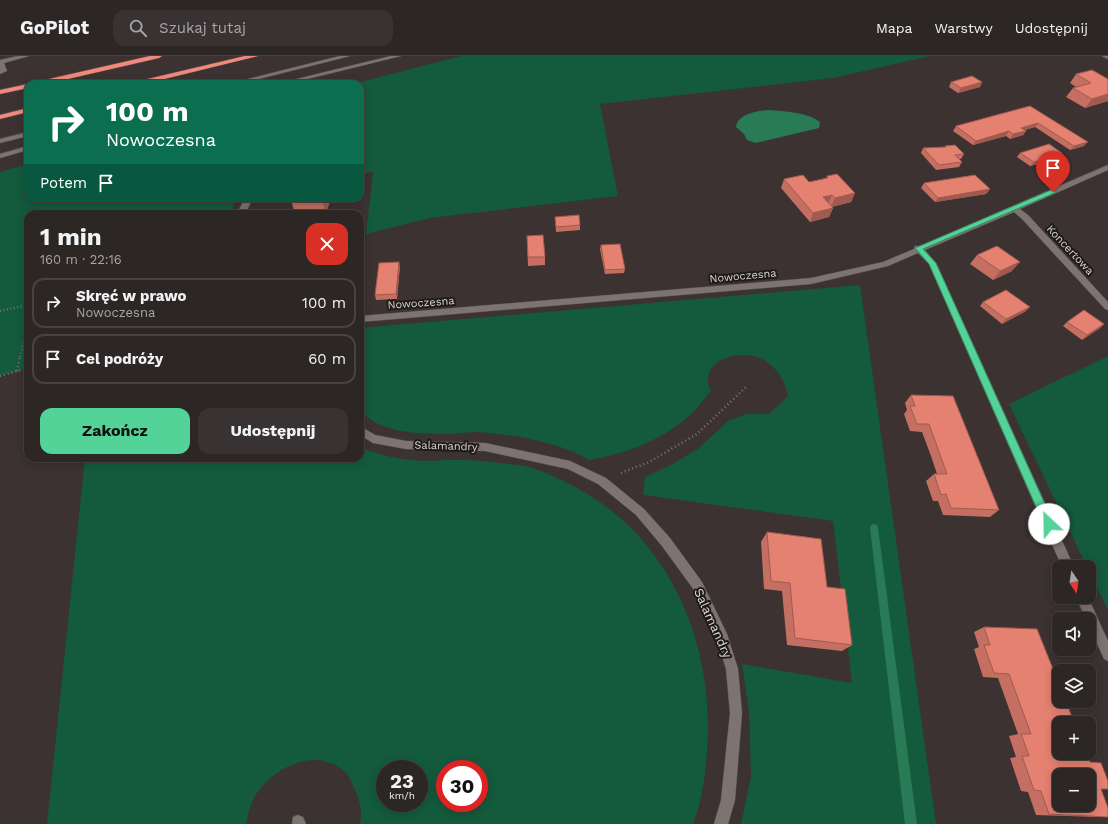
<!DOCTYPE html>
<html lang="pl">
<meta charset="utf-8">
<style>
:root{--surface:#2c2625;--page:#383232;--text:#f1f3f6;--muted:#a6a5a7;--line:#484342;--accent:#53d397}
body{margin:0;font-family:"Work Sans",sans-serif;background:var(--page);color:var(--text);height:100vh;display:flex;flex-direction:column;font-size:15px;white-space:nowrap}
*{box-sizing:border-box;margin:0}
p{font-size:13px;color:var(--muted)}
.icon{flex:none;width:22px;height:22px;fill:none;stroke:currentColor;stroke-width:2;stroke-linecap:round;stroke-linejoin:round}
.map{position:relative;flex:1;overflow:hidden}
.drawer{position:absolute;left:24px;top:154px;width:340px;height:252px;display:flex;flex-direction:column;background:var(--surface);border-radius:12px;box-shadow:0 2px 10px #0003,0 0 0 1px var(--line)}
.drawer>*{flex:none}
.banner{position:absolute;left:24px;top:24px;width:340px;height:122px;border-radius:12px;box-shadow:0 2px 10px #0003,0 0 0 1px var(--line);background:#0b6e4f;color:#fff;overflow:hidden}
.needle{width:26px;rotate:167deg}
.buttons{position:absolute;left:1052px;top:504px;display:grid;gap:8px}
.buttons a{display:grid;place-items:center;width:44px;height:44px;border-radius:8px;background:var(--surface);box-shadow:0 2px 10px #0003,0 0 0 1px var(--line);font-size:20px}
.speed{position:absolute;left:376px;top:704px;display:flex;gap:8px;font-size:20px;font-weight:700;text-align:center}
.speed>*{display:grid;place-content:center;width:52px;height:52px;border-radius:50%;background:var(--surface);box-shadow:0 2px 10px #0003,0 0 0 1px var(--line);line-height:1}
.speed small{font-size:10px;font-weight:400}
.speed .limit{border:6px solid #d22;background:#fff;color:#111}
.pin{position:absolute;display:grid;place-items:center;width:34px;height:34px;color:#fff;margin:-41px -17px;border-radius:50% 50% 50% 0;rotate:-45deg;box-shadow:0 0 4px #0007}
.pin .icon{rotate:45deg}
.me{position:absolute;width:44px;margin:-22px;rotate:336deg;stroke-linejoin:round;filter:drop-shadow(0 0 3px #0008)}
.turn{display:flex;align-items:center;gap:14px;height:84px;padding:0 16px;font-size:18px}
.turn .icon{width:52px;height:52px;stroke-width:2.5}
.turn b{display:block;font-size:28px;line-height:34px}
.then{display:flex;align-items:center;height:38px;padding:0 16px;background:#0003;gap:8px;font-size:15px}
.round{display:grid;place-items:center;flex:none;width:42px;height:42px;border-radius:12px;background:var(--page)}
.head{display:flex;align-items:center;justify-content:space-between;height:68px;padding:0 16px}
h1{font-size:24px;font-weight:700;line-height:30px}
.action{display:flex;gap:8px;margin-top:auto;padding:8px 16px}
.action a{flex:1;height:46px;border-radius:12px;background:var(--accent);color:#111;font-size:16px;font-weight:700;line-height:46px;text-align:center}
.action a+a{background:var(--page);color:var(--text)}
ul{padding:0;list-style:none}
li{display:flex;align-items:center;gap:12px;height:50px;margin:0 8px 6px;padding:0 8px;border:2px solid var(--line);border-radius:12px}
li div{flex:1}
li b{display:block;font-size:15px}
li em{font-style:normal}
header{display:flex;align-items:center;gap:24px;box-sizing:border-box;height:56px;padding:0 20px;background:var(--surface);border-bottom:1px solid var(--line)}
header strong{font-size:19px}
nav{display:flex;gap:22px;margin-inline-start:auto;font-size:14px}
.search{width:280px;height:36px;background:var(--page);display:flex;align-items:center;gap:10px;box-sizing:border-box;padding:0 14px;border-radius:12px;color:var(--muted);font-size:15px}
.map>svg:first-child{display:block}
.green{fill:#135b3c;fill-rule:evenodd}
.water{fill:#287b55}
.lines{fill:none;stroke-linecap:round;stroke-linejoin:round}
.stream{fill:#287b55;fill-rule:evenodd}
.minor-casing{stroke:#564f4e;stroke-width:1}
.highway-casing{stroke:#564f4e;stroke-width:1}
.path-far1{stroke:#7c7473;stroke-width:2;stroke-dasharray:1 2.5;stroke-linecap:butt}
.path{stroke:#7c7473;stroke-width:2.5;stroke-dasharray:1 3;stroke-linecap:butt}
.minor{fill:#7d7371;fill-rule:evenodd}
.highway{fill:#f18a7a;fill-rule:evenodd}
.wall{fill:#c46f61}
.shaded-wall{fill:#a05a4f}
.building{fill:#e48171;stroke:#a05a4f;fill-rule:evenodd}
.route{fill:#53d397;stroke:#368962}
.labels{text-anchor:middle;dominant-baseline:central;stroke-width:4;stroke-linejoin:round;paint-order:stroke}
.street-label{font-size:11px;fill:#dcd6d5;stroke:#1f1b1a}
.near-street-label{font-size:13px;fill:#dcd6d5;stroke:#1f1b1a}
</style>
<header>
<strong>GoPilot</strong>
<div class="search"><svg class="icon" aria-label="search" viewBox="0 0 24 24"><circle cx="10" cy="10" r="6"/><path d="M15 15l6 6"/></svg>Szukaj tutaj</div>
<nav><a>Mapa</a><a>Warstwy</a><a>Udostępnij</a></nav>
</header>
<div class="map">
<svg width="1108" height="768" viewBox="0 0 1108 768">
<rect width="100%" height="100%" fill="#3b3231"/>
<g class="green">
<polygon points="461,0 930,0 833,22 600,48 618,140 430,162 366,178 373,116 360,118 360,28 353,28"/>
<polygon points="28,108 28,142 237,142 230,158 28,158 28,312 0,320 0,116"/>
<path d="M860 229 936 768H741L751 721 749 655 742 608 852 627 833 465 643 439 645 421 673 408 699 392 728 365 746 358H769L788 340C786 326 776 310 762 303 745 294 706 300 708 326 708 329 710 332 711 335 704 343 697 353 689 360 661 385 625 398 589 404 556 385 515 379 477 376 468 376 459 377 450 378 421 378 382 378 360 355V272Z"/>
<polygon points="1108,300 1108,554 1089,515 1089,511 1087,511 1009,348"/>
<path d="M360 391C381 400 402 404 425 405 438 405 450 403 462 404 477 404 493 406 508 408 516 409 525 409 532 412 543 415 553 420 563 425 667 472 716 586 707 696 705 721 702 745 693 768H360C363 756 359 740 353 730 351 725 348 718 344 715 316 691 276 710 257 737 251 745 248 758 246 768H47L85 402H360ZM385 713H419V747H385ZM445 713H479V747H445Z"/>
</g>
<path class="water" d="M770 54C784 55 810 57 820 66L819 72 756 87 747 84 744 78 736 71C738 57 759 55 770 54Z"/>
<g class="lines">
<polygon class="stream" points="874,468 877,469 878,472 917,768 905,768 870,472 871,469"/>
<g class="minor-casing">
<g id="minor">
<polygon points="18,0 29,0 4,7 7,15 0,18 0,4"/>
<polygon points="340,0 350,0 239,28 228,28"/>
<polygon points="391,0 401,0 287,28 276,28"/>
<polygon points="1102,0 1108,0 1108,3"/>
<polygon points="28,76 28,80 0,87 0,83"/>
<polygon points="28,90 28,94 0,102 0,98"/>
<polygon points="1108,109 1108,114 1020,153 1028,159 1108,246 1108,254 1105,253 1022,163 1014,156 925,194 936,207 1074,511 1062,511 929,208 918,197 888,210 811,228 360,266 360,260 811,222 883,206 914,193 915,190 920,190"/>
<polygon points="245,142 253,142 245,158 237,158"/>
<polygon points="360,370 375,379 406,385 485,387 570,405 606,422 644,453 670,482 702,526 727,578 738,613 742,657 735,744 728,768 714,768 721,744 730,657 726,613 717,583 694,534 662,490 636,459 598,428 568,413 485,395 406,393 373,387 360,379"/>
<polygon points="1076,541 1088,541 1108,585 1108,605 1104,603 1089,570 1089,563 1086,563"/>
<polygon points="298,759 303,761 306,768 292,768 293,761"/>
</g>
</g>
<g class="highway-casing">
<g id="highway">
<polygon points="150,0 162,0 159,2 46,28 32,28 36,26"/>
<polygon points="245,0 258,0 144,28 131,28 135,26"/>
<polygon points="28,28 28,32 0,38 0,34"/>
<polygon points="28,52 28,56 0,63 0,59"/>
</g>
</g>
<g class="path-far1">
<polyline points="0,255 23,250 28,257"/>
<polyline points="20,301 28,266"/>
</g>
<g class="path">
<polyline points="17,315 20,300"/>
<polyline points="0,320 28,312"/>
<polyline points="621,417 649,406 697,378 746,331"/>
</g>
<use href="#minor" class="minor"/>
<use href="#highway" class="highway"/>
</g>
<g class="wall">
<polygon points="1076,18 1108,23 1108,45 1085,52 1066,41 1073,32 1076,31 1070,27"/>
<polygon points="951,26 982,26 980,31 958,37 949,31"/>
<polygon points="1030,50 1084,90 1070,94 1035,71 1025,74 1026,75 1023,79 1010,83 1006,80 973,89 953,75 956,70"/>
<polygon points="945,90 964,98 961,103 959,103 962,106 959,111 936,114 921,97 923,92 945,91"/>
<polygon points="1020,97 1062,97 1059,102 1030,110 1017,101"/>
<polygon points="827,120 855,137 851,146 832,151 833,152 829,161 810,166 781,132 784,123 809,126 826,122"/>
<polygon points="924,127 990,133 986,138 935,146 921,132"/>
<polygon points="294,142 331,142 326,157 295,157 292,148"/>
<polygon points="555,161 580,169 580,174 556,176"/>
<polygon points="527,180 545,201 545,209 528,210"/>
<polygon points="601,189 625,213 624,217 605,218 600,193"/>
<polygon points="977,199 1012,215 993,224 970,208"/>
<polygon points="400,210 397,243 376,244 375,239"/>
<polygon points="983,246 1026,255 1002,268 980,250"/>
<polygon points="1067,266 1104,268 1100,272 1082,284 1063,270"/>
<polygon points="911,339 999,454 990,461 943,459 938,445 933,445 926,425 934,418 937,418 931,400 922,376 910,375 904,358 907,354 905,347"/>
<polygon points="767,476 827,531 852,589 842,595 787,589 782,535 764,533 761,486"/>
<polygon points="984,571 1090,706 1108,733 1101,733 1108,761 1097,761 1036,759 1028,736 1021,735 1010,702 1016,701 1009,680 1018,678 998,622 983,621 974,593 979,591 974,576"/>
</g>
<g class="shaded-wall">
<polygon points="982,26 980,31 958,37 961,32"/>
<polygon points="1108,38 1108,45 1085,52 1092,43"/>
<polygon points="1038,67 1035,71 1018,76 1021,72"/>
<polygon points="1009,75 1006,80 973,89 976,85"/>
<polygon points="1026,75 1023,79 1010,83 1013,78"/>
<polygon points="1088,86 1084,90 1070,94 1074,90"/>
<polygon points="1062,97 1059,102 1030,110 1034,106"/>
<polygon points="990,133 986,138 935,146 938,142"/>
<polygon points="855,137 851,146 831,151 835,142"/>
<polygon points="832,139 828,148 823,141"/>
<polygon points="325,142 331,142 326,157 323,148"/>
<polygon points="833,152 829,161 810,166 813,157"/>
<polygon points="399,206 400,210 397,243 396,238"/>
<polygon points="1020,206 1012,215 993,224 1000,215"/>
<polygon points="1030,251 1026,255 1002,268 1006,263"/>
<polygon points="1104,268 1100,272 1082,284 1087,279"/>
</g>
<g class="building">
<polygon points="1092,14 1108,23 1108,38 1092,43 1073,32 1091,27 1076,18"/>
<polygon points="972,20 982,26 961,32 951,26"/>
<polygon points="1030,50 1088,86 1074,90 1038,67 1021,72 1026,75 1013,78 1009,75 976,85 956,70"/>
<polygon points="1049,88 1062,97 1034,106 1020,97"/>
<polygon points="955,89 964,98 955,99 962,106 939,109 923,92 946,91 945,90"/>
<polygon points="837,118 855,137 835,142 832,139 823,141 833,152 813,157 784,123 803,119 809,126 828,122 827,120"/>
<polygon points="975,119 990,133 938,142 924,127"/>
<polygon points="294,142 325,142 323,148 292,148"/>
<polygon points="579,159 580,169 556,171 555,161"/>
<polygon points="543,179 545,201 528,201 527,180"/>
<polygon points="620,188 625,213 605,214 601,189"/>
<polygon points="997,190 1020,206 1000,215 977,199"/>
<polygon points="399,206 396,238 375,239 379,207"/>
<polygon points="1006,234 1030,251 1006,263 983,246"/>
<polygon points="1084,254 1104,268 1087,279 1067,266"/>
<polygon points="911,339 953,340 999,454 951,452 946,438 941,439 934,418 947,418 929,368 917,368 910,350 915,350"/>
<polygon points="767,476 821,483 827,531 845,533 852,589 795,582 790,527 771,525"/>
<path d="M984 571 1037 573 1059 628V645H1066L1074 667H1059V697H1086L1090 706 1101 707 1108 725V733H1101L1108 752V761L1049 758 1041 735 1034 734 1022 700H1029L1021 678H1031L1009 618 994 617 984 589H990ZM1059 719H1089V749H1059Z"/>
</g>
<polygon class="route" points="1051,134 1057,136 923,193 936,207 1054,468 1053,471 1049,472 1045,471 929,208 915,192"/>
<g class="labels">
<g class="street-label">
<text transform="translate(1070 194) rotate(47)">Koncertowa</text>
<text transform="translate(743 220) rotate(-5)">Nowoczesna</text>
<text transform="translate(421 247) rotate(-4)">Nowoczesna</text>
<text transform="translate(446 390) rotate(2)">Salamandry</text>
</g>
<g class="near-street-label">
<text transform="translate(713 567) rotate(66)">Salamandry</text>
</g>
</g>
</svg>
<div class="buttons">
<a><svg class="needle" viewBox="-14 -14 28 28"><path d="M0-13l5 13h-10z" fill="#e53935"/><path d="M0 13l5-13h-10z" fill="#a6a5a7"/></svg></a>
<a><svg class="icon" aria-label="sound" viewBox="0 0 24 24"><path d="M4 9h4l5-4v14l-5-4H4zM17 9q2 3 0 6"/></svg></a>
<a><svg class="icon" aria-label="layers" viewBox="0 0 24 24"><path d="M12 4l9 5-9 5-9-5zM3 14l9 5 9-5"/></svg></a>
<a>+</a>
<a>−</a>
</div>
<div class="speed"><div>23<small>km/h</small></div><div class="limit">30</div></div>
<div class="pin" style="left:1053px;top:136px;background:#d93025"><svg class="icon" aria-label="arrive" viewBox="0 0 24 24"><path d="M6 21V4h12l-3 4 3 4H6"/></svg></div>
<svg class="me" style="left:1049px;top:468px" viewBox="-20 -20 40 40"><circle r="19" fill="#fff"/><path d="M0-13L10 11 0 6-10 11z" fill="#53d397"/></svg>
<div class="banner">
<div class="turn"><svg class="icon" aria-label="right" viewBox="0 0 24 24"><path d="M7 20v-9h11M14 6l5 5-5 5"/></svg><div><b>100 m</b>Nowoczesna</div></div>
<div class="then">Potem<svg class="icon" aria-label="arrive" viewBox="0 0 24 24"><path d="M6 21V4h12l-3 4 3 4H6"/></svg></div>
</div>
<section class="drawer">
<div class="head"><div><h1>1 min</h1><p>160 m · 22:16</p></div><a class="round" style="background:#d93025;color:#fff"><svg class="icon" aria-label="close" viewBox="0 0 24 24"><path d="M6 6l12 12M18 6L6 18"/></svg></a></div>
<ul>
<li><svg class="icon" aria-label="right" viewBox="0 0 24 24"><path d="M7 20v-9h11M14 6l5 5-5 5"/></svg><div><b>Skręć w prawo</b><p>Nowoczesna</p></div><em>100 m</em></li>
<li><svg class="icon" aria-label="arrive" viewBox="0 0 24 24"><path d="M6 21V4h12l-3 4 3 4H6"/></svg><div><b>Cel podróży</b></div><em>60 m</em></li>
</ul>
<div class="action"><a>Zakończ</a><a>Udostępnij</a></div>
</section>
</div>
